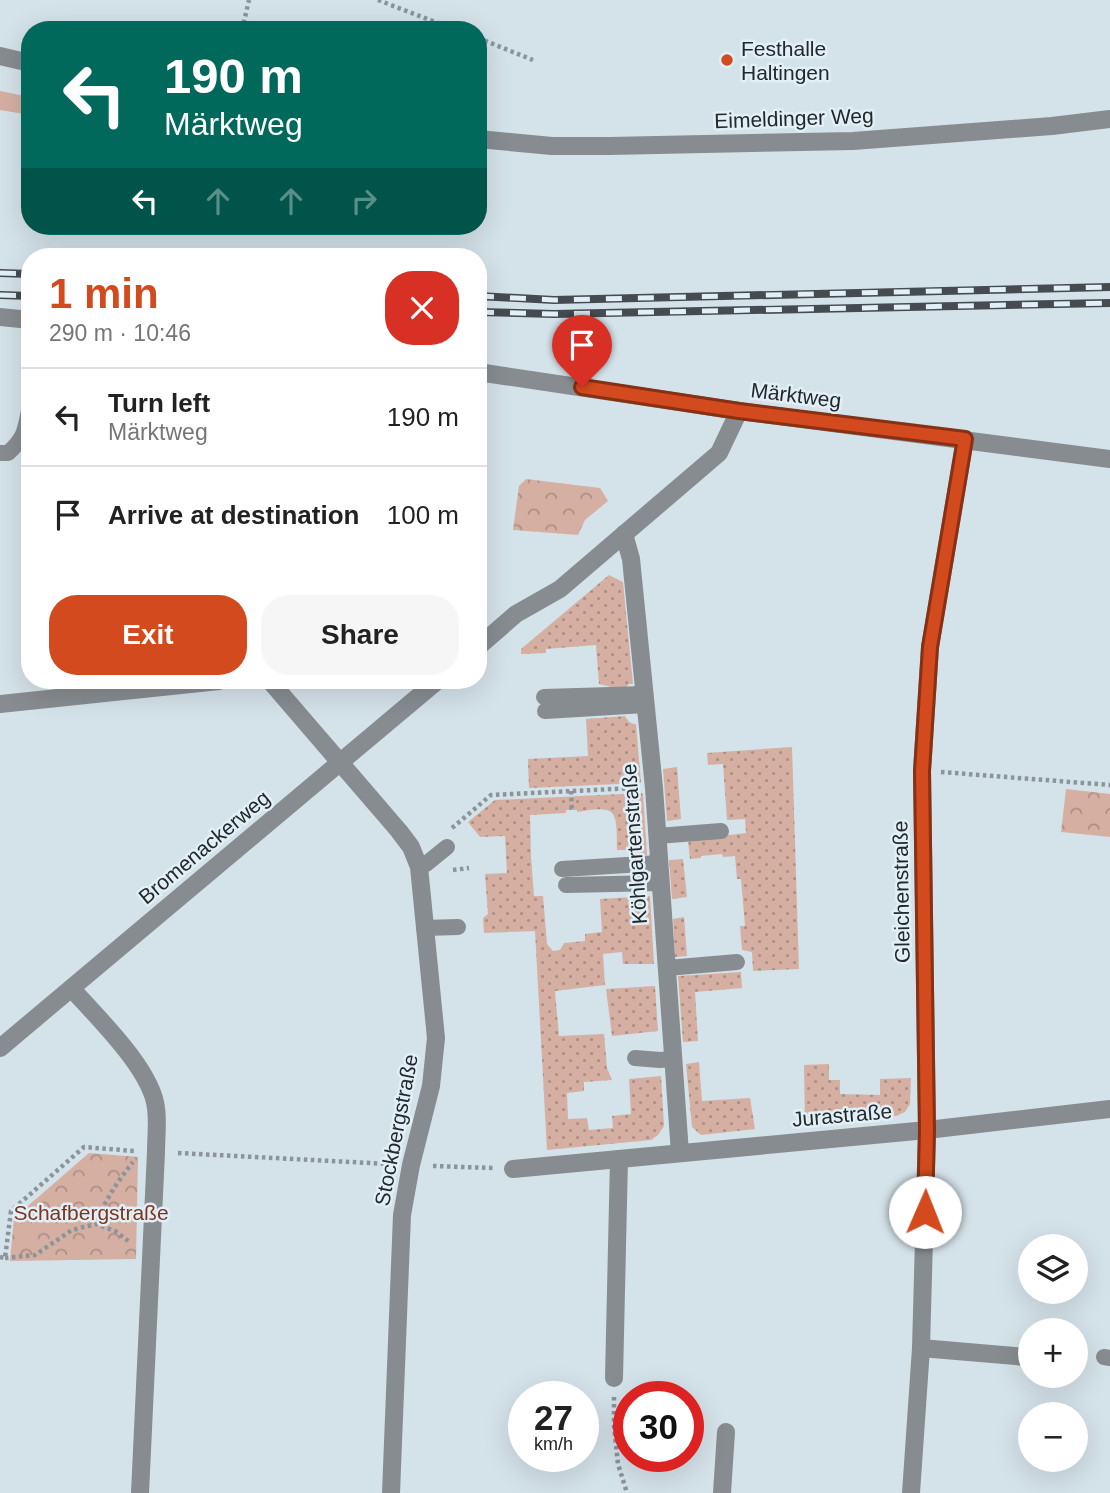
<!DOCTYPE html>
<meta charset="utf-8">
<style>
:root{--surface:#fff;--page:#f6f6f6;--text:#222;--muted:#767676;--line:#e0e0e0;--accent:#d24a1d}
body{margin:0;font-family:Arial,sans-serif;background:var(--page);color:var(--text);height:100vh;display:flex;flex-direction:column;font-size:26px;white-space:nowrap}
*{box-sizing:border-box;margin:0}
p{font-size:23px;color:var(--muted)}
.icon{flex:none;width:38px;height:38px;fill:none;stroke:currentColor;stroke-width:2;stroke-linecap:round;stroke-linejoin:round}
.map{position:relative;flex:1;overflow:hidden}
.panel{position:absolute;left:21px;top:248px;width:466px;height:441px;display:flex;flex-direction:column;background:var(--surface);border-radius:28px;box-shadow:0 7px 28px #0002}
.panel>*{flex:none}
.banner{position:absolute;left:21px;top:21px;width:466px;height:214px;border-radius:28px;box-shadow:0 7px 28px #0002;background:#00695c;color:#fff;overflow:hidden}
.controls{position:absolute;left:1018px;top:1234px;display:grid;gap:14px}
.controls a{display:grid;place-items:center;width:70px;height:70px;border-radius:50%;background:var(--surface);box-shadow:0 7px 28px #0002;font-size:35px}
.speed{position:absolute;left:508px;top:1381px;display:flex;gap:14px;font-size:35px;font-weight:700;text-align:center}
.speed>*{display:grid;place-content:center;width:91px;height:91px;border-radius:50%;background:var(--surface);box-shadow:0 7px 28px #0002;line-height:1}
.speed small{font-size:18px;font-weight:400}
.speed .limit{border:10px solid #d22;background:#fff;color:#111}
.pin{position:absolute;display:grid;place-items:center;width:60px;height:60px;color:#fff;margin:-72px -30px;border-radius:50% 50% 50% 0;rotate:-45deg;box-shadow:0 0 7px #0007}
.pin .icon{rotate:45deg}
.me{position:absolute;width:77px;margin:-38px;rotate:1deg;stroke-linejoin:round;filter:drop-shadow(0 0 5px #0008)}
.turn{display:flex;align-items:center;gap:24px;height:147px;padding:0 28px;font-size:32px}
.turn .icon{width:91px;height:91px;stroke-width:2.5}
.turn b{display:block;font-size:49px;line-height:60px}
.lanes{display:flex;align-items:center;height:66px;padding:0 28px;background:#0003;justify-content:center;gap:35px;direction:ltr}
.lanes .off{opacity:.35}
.round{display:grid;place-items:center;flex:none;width:74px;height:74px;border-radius:28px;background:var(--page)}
.headline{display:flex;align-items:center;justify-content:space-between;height:119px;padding:0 28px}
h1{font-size:42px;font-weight:600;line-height:52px;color:var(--accent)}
.action{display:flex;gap:14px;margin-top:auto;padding:14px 28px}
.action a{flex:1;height:80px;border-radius:28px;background:var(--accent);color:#fff;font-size:28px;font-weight:600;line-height:80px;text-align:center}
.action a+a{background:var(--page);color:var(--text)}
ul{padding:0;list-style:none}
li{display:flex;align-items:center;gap:21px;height:98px;padding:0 28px;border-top:2px solid var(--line)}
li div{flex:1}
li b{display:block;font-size:26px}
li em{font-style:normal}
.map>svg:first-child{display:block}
.grass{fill:#d6afa3}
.forest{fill:url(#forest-crowns)}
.garden{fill:url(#garden-dots)}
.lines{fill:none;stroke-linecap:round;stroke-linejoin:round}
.path{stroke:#8a949a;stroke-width:4.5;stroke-dasharray:3.5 3.5;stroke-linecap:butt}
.lane{stroke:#878c90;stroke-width:16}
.street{stroke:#878c90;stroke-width:18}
.rail-casing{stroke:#454b4f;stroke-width:8}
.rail{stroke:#e1eff7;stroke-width:5;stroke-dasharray:16;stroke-linecap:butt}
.route-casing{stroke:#883013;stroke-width:18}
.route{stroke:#d24a1d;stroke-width:12}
.poi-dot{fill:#d24a1d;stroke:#e1eff7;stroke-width:2.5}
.labels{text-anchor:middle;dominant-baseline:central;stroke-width:5;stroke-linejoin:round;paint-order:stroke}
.poi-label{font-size:21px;fill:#23282b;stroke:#e1eff7;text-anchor:start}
.street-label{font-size:21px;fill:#23282b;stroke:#e1eff7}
.park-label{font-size:21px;fill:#7f341d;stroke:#e1eff7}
</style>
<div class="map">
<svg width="1110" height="1493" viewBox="0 0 1110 1493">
<defs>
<pattern id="forest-crowns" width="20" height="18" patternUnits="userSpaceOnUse" patternTransform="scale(1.75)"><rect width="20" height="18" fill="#d6afa3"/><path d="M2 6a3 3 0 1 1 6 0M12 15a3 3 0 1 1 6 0" fill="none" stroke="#ad8e85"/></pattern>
<pattern id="garden-dots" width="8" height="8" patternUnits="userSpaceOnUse" patternTransform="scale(1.75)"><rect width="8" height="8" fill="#d6afa3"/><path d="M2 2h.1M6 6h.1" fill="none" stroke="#ad8e85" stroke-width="1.8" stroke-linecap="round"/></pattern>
</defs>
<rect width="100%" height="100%" fill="#d4e2e9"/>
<polygon class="grass" points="0,91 30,97 30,115 0,110"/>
<g class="forest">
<polygon points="526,479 600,488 608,501 585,520 578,535 513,530 519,486"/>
<polygon points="1066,789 1110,794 1110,837 1061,832"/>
<polygon points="89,1153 138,1157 136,1259 10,1261 14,1218"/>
</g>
<g class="garden">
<polygon points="609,575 623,582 633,684 629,684 624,690 599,684 596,645 546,649 546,653 521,654 521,649"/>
<path d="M625 716C628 721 630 724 636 724L641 783 529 788 528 759 588 756 586 719Z"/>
<polygon points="792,747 799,969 753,971 752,952 742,950 740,926 745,926 741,879 737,879 735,856 723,857 722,854 701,856 701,858 690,859 688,840 746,833 745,819 727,820 723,764 708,765 707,753"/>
<polygon points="677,767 681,819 667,821 663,769"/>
<path d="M643 793 647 855 642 856 630 850H617C616 839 620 811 606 810 597 808 586 811 577 812V810H566V813L530 815 531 857 534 896H543L547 944 553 951 560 950 564 943 585 941V934L602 932 600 899 650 896 654 964H623L622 952 603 954 605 985 555 991 559 1036 604 1034 607 1068 612 1080 584 1082V1091L567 1093 568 1119 587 1118 589 1130 613 1128 612 1116 631 1114 629 1079 661 1076 664 1126 658 1135 651 1140 547 1150 535 931 484 933 483 918 488 914 485 874 507 873 505 836 480 837 468 822 495 800Z"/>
<polygon points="683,859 687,897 672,899 669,860"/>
<polygon points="684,917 687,956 675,957 673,919"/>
<polygon points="741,972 742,988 695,992 698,1041 683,1042 678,976"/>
<polygon points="655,986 658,1031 612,1036 606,989"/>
<polygon points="699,1062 702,1101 750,1098 755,1129 701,1135 692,1127 686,1064"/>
<polygon points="829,1064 829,1080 840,1080 840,1094 880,1095 880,1079 911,1078 910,1104 905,1112 896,1116 805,1123 804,1065"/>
</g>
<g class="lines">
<g class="path">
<polyline points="378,0 456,30"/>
<polyline points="242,30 249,0"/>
<polyline points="478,38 533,60"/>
<polyline points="941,772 1110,785"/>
<polyline points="571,791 572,810"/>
<polyline points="452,828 491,795 634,788"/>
<polyline points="453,870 469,868"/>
<polyline points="178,1153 389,1164"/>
<polyline points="433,1166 494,1168"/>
<path d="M96 1224C105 1200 117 1182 133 1162"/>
<polyline points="0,1257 5,1258 11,1211 84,1147 134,1151"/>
<polyline points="5,1258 35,1255 72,1230 96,1224 115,1231 131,1243"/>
<polyline points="614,1397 614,1426 618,1464 627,1493"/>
</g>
<g class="lane">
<path d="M0 453H8C26 437 25 429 30 406"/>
<polyline points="544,697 644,694"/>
<polyline points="545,711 645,705"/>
<polyline points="657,836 721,831"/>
<polyline points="419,867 426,864 447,847"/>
<polyline points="562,869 659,863"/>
<polyline points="566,885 660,883"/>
<polyline points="424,928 458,927"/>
<polyline points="667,968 737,962"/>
<polyline points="635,1058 660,1060 673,1059"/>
<polyline points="1104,1357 1110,1358"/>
</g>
<g class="street">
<polyline points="0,56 30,63"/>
<polyline points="478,139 552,146 609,146 853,141 1052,126 1110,119"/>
<polyline points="0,317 30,320"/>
<polyline points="478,372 739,411 1110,459"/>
<polyline points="624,534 631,559 654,788 680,1153"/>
<polyline points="478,647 516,614 560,589 719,453 739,411"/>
<polyline points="270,681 399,831 411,847 419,867 436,1038 431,1086 411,1165 402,1215 391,1493"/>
<polyline points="0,704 219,681"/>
<path d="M72 989C98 1018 152 1070 156 1108 158 1123 156 1138 156 1152L140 1493"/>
<polyline points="0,1048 437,681"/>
<polyline points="513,1169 927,1130 1110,1109"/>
<polyline points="921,1348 1026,1357"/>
<polyline points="614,1378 619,1159"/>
<polyline points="722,1493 726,1432"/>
<polyline points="911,1493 921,1348 927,1130 922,771 930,647 965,439"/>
</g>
<g class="rail-casing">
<g id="rail">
<polyline points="0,273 30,274"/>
<polyline points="0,295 30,296"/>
<polyline points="478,296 554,300 1110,287"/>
<polyline points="478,312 554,314 1110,303"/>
</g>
</g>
<use href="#rail" class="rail"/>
</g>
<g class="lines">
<g class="route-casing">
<polyline id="route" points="582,387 739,411 965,439 930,647 922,771 927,1130 925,1212"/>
</g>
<use href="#route" class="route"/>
</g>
<circle class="poi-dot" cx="727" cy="60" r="7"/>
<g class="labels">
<g class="poi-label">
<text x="741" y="48">Festhalle<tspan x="741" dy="24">Haltingen</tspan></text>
</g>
<g class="street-label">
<text transform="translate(794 118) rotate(-2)">Eimeldinger Weg</text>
<text transform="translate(796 395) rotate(7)">Märktweg</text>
<text transform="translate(634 844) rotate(-94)">Köhlgartenstraße</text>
<text transform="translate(204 847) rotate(-40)">Bromenackerweg</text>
<text transform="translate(901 892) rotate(-91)">Gleichenstraße</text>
<text transform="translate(842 1115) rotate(-5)">Jurastraße</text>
<text transform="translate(396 1130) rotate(-79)">Stockbergstraße</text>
</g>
<g class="park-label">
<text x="91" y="1212">Schafbergstraße</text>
</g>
</g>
</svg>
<div class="controls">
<a><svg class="icon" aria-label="layers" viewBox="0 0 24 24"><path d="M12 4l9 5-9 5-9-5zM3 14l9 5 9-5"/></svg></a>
<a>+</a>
<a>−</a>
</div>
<div class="speed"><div>27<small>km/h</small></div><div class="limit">30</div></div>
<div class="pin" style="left:582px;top:387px;background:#d93025"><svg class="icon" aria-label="arrive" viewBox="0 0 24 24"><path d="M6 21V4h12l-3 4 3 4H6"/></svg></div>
<svg class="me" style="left:925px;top:1212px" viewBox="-20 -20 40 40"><circle r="19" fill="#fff"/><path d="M0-13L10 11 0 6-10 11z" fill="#d24a1d"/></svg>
<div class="banner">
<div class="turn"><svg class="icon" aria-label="left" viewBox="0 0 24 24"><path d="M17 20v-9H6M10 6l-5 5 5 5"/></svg><div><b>190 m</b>Märktweg</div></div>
<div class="lanes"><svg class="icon" aria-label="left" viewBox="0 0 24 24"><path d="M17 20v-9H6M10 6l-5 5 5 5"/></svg><svg class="icon off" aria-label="ahead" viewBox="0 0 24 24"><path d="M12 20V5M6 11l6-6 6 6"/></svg><svg class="icon off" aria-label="ahead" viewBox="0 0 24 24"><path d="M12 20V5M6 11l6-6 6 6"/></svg><svg class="icon off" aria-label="right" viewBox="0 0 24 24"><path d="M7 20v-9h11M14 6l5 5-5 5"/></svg></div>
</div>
<section class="panel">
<div class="headline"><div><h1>1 min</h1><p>290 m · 10:46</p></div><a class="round" style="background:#d93025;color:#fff"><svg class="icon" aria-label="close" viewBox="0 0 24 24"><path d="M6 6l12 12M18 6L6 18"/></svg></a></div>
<ul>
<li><svg class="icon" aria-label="left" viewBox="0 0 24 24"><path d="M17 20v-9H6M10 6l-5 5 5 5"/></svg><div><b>Turn left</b><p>Märktweg</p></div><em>190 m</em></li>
<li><svg class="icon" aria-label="arrive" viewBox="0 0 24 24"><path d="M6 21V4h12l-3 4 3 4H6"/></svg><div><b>Arrive at destination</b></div><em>100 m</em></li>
</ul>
<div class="action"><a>Exit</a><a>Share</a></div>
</section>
</div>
